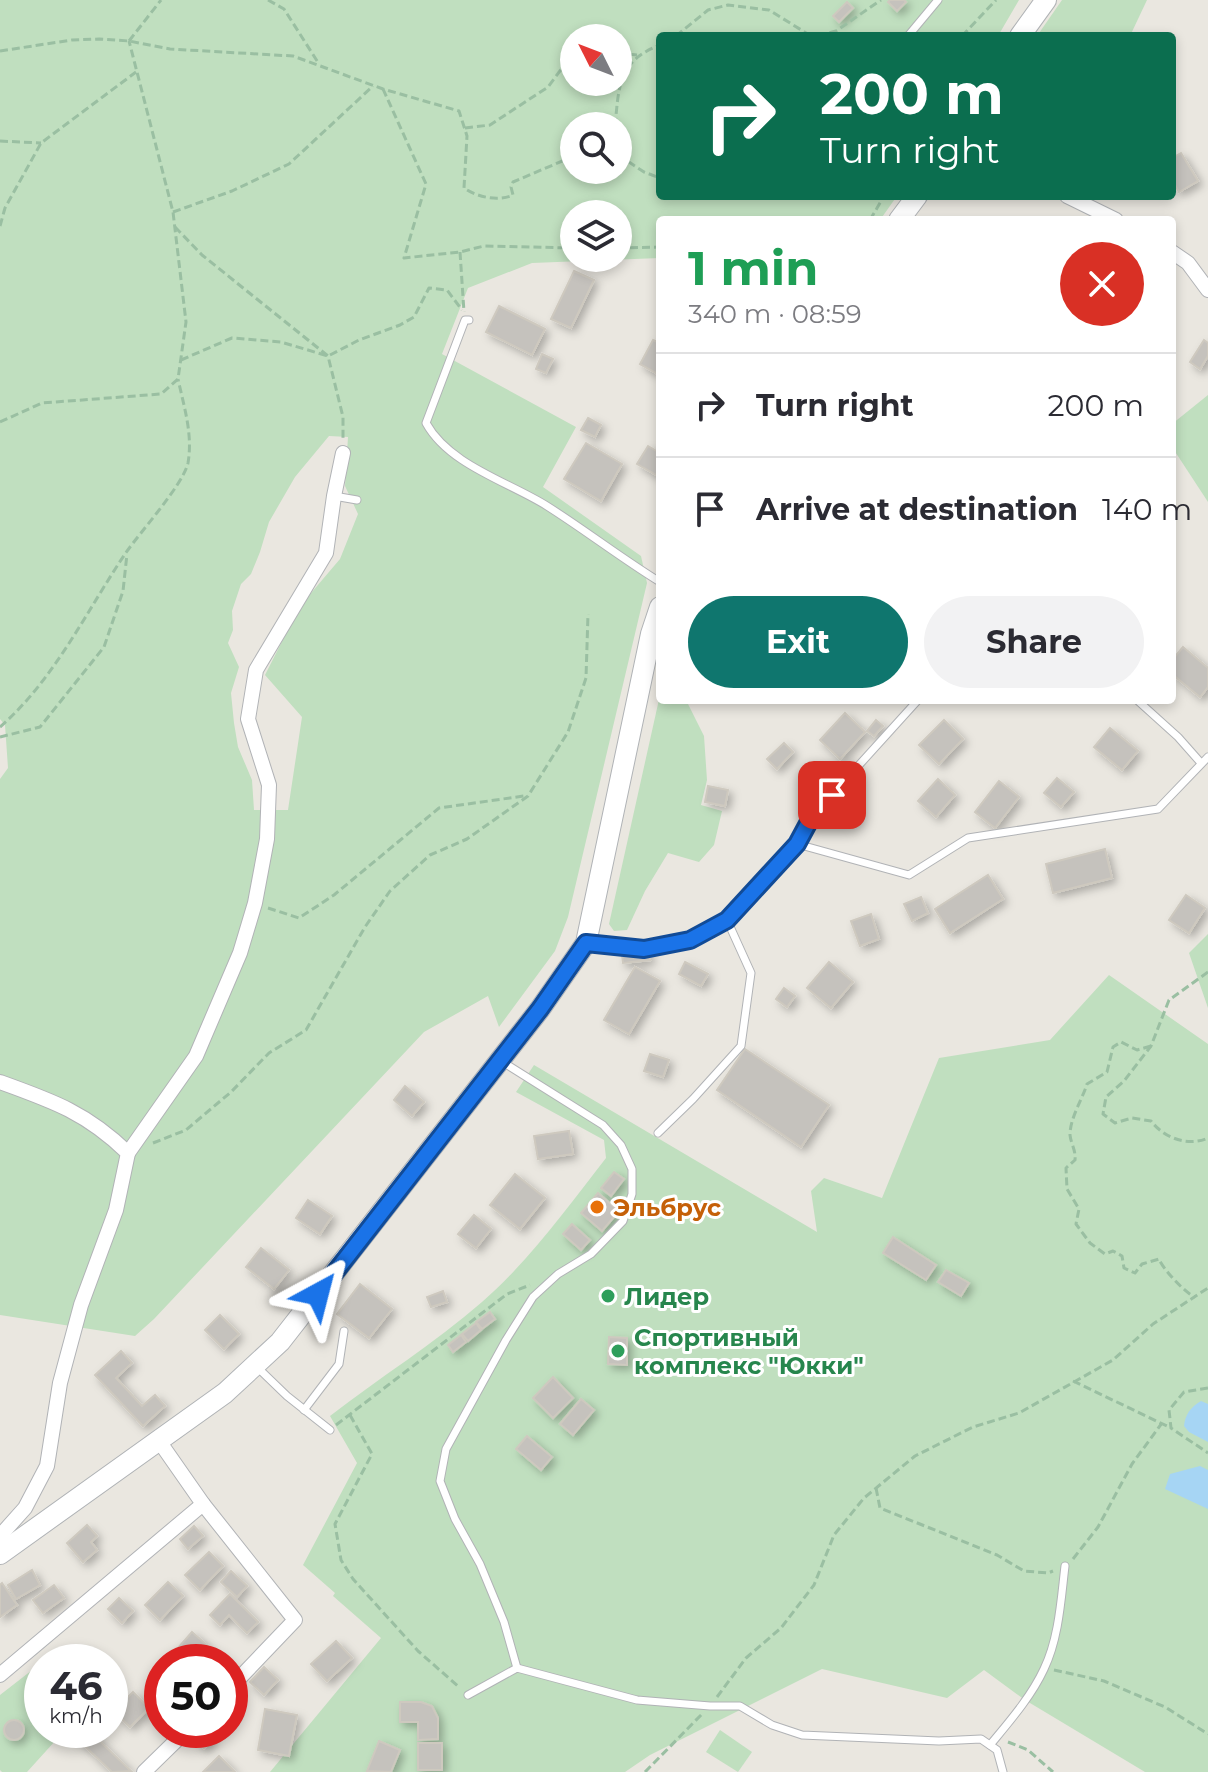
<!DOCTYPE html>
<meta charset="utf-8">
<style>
:root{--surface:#fff;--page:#f2f2f3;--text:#2b2b33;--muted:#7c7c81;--line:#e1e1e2;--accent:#0f766e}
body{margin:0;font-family:Montserrat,sans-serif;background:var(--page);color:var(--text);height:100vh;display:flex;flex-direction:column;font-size:30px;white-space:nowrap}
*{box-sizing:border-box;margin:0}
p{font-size:26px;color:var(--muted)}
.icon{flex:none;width:44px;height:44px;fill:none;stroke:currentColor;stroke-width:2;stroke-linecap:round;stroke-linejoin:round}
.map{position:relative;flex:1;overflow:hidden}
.drawer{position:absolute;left:656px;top:216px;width:520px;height:488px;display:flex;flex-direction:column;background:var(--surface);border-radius:8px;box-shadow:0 4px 12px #0003}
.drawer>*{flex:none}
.hud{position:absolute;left:656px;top:32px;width:520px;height:168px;border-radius:8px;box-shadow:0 4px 12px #0003;background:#0b6e4f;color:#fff;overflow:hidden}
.needle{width:52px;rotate:312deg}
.buttons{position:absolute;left:560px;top:24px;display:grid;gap:16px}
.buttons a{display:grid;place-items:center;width:72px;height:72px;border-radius:50%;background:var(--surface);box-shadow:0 4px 12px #0003;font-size:40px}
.speed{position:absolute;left:24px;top:1644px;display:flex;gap:16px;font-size:40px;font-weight:700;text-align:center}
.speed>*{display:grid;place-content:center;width:104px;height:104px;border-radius:50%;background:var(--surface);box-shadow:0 4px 12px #0003;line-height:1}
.speed small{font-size:20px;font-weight:400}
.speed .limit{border:12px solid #d22;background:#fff;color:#111}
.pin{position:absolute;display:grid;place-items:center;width:68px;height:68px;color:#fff;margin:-34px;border-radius:16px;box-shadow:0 4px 12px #0006}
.me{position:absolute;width:88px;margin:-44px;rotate:38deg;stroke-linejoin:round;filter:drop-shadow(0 0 6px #0008)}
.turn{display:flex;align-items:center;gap:28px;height:168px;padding:0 32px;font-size:36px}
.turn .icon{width:104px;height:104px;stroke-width:2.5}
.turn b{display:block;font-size:56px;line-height:68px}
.round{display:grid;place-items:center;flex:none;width:84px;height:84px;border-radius:42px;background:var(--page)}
.headline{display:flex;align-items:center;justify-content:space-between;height:136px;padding:0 32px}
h1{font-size:48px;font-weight:700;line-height:60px;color:#1e9e55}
.cta{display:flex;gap:16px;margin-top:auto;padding:16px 32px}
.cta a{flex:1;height:92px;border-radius:48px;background:var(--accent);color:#fff;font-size:32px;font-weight:700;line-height:92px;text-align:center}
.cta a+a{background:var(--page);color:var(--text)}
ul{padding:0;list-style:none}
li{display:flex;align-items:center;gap:24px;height:104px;padding:0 32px;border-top:2px solid var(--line)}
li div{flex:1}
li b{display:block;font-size:30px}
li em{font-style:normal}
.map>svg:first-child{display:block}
.green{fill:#c0dfbf;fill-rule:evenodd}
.water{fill:#a6d5f4}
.building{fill:#c5c2bd;stroke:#cec9bf;stroke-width:2;filter:url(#shadow)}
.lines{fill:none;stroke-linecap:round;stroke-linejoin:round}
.service-casing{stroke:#b1b3b6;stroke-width:9}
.minor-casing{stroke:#b1b3b6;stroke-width:16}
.secondary-casing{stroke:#b0b3b6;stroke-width:22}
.path{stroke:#9abfa2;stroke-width:3;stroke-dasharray:8 4;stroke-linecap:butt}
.service{stroke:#fff;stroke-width:7}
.minor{stroke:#fff;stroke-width:14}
.secondary{stroke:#fff;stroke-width:20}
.route-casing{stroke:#114b97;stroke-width:20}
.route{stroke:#1a73e8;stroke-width:14}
.food-dot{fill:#e8710a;stroke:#fff;stroke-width:3}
.leisure-dot{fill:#2e9e5b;stroke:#fff;stroke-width:3}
.labels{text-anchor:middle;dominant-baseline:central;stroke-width:6;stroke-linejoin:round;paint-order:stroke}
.food-label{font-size:24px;font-weight:bold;fill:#c56008;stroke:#fff;text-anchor:start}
.leisure-label{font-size:24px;font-weight:bold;fill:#27864d;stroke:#fff;text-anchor:start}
</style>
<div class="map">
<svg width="1208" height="1772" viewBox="0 0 1208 1772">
<defs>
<filter id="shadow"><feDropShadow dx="4" dy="4" stdDeviation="4" flood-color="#0004"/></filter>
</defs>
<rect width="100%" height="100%" fill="#eae7e0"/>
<g class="green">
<path d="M0 0H1019L998 36H660V196H897L880 220H660V258L532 263 468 288 442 354 576 427 543 487 641 556 647 583 568 917 555 951 499 1027 488 996 424 1032 154 1319 135 1336 0 1315V779L8 768 5 725 0 719ZM574 38H618V82H574ZM574 126H618V170H574ZM574 214H618V258H574ZM329 436 348 437 345 486 358 514 340 559 300 606 265 675 302 717 288 810H254L252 780 238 747 234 723 231 693 239 667 228 643 233 630 232 611 241 584 251 574 260 552 269 522 295 477Z"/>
<polygon points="1062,0 1147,0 1130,36 1037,36"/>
<polygon points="1208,395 1208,502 1172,447 1172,424"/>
<polygon points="660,695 660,700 686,700 704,736 707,780 701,805 722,811 714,845 699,862 668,853 645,891 627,930 614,931 609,924"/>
<polygon points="1208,934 1208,1008 1189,953"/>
<path d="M1109 975 1208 1044V1772H1145L1025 1700 984 1670 947 1698 822 1669 650 1755 625 1772H270L381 1638 333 1596 335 1593 303 1565 357 1463 330 1416C380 1377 434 1344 482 1302 529 1261 568 1207 606 1158L604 1140 516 1092 534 1065 817 1232 811 1191 824 1178 882 1198 939 1058 1050 1040Z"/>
<polygon points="36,1667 42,1673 42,1730 65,1730 27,1772 2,1772 0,1770 0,1695"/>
<polygon points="720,1730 752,1752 738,1772 706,1752"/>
</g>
<g class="water">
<path d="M1201 1401 1208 1404V1442L1189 1432 1184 1426C1185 1414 1191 1407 1201 1401Z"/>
<polygon points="1200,1466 1208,1470 1208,1509 1165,1489 1170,1474"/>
</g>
<g class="building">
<polygon points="890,0 904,0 906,2 897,11 888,2"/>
<polygon points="847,2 853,8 839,22 833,16"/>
<polygon points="1181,153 1198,181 1179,192 1172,180 1172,158"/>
<polygon points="574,271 594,280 571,328 551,319"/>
<polygon points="499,306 545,329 532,355 486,332"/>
<polygon points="653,340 660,343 658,374 640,364"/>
<polygon points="1204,340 1208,343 1208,356 1200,369 1190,362"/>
<polygon points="542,354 553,359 546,373 536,369"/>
<polygon points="588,418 601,425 595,437 581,430"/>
<polygon points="586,443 622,464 601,501 564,479"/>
<polygon points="648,446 660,453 660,477 637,464"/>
<polygon points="1183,647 1208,668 1208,687 1200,697 1172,674 1172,660"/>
<polygon points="845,713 865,732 840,759 820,740"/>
<polygon points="876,720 883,726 874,736 867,731"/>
<polygon points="944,720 963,739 939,764 919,745"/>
<polygon points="1110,728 1138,751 1122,770 1094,747"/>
<polygon points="784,743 793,752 777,769 767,759"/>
<polygon points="1057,778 1074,792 1061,807 1044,793"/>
<polygon points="938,779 955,795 936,817 918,801"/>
<polygon points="999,781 1019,797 995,828 975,812"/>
<polygon points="708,786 728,790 725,806 705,802"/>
<polygon points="1105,849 1112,878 1053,893 1046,864"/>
<polygon points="988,875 1003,899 950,933 935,909"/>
<polygon points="1186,895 1205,908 1189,933 1169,920"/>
<polygon points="921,897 928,913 912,921 904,904"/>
<polygon points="871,914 879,939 860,946 851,921"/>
<polygon points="649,952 650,960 623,963 622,955"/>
<polygon points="685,962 708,974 701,986 679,974"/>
<polygon points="829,962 853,982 831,1008 807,988"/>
<polygon points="635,967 660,981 629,1034 604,1020"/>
<polygon points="784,988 795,996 787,1007 776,999"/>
<polygon points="745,1049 829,1105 801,1147 717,1090"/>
<polygon points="650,1054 669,1060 663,1077 644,1071"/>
<polygon points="405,1086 424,1102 412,1116 394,1100"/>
<polygon points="569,1131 573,1154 538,1159 534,1136"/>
<polygon points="614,1172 624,1179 611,1196 601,1188"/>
<polygon points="515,1174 545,1198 520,1229 490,1205"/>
<polygon points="598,1193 619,1211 602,1231 581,1213"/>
<polygon points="308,1200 332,1216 320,1234 296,1218"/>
<polygon points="474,1215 491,1229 476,1248 458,1234"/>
<polygon points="572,1224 590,1240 581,1250 563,1234"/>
<polygon points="893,1237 936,1265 926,1280 883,1253"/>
<polygon points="261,1248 289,1270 274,1289 246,1267"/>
<polygon points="946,1270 969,1283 961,1296 938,1282"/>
<polygon points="360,1284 392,1309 369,1338 337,1314"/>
<polygon points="443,1291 447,1302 431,1307 427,1297"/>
<polygon points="490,1312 495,1319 482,1329 476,1322"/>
<polygon points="220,1315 239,1334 224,1349 205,1330"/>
<polygon points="476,1323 481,1330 468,1341 462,1334"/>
<polygon points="461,1335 466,1342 453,1352 448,1345"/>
<polygon points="609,1337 627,1338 627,1365 608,1364"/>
<polygon points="121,1351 132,1363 116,1378 142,1406 155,1395 165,1406 143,1426 95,1375"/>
<polygon points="553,1377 573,1398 553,1418 533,1398"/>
<polygon points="581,1399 594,1410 573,1435 560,1424"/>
<polygon points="527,1436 552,1457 541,1470 516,1449"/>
<polygon points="87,1525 97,1536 91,1542 97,1550 83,1562 67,1543"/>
<polygon points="194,1526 203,1536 188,1549 180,1539"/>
<polygon points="209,1552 223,1566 200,1590 185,1575"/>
<polygon points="32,1570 40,1585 16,1599 8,1585"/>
<polygon points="231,1571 247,1586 237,1597 221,1582"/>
<polygon points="168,1582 183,1596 160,1620 145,1605"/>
<polygon points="2,1583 17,1605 0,1617 0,1585"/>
<polygon points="54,1585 64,1598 43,1613 33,1600"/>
<polygon points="230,1594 258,1622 247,1633 229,1615 220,1625 210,1615"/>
<polygon points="119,1598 133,1611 122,1623 108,1609"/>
<polygon points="192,1632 208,1646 193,1662 175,1662 170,1657"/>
<polygon points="336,1641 352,1658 327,1681 311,1664"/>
<polygon points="86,1649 98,1662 71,1662"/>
<polygon points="264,1667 278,1680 264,1695 250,1682"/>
<polygon points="133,1692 149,1708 130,1727 114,1711"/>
<polygon points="400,1702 421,1702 432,1706 438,1718 438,1739 418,1740 418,1722 400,1722"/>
<polygon points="265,1709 297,1715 289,1756 258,1750"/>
<circle cx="14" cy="1730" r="10"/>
<polygon points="76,1730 88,1730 131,1771 112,1772 72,1734"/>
<polygon points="200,1730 205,1730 213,1739 204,1748 193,1737"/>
<polygon points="379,1741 400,1750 391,1772 367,1771"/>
<rect x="418" y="1743" width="24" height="27"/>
<polygon points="219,1756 235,1772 203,1772"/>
</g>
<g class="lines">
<g class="service-casing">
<g id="service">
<polyline points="908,36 938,0"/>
<path d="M469 320H465L426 423C449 465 509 482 547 506 585 530 621 558 660 582"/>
<polyline points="334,496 357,500"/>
<polyline points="1137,700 1178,737 1201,763"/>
<polyline points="797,844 909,875 968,838 1158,809 1208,757"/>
<polyline points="588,943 644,949 690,940 727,920 797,844 811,818 918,700"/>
<polyline points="501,1061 603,1125 621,1145 632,1169 632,1194 623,1221 591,1254 558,1274 533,1297 506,1340 446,1449 440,1481 455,1519 480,1564 504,1622 517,1668"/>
<polyline points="658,1133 693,1099 741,1046 751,973 727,920"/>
<polyline points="258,1368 287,1396 330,1430"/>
<polyline points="304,1410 339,1364 344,1331"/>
<polyline points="468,1695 517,1668 637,1700 710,1706 740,1706 772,1725 802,1735 939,1741 981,1739 997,1750 1003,1772"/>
<path d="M990 1745C1009 1722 1031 1697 1044 1669 1059 1638 1061 1599 1065 1566"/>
</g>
</g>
<g class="minor-casing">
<g id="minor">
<polyline points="1067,196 1116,220"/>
<polyline points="1172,252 1188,263 1208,290"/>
<path d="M0 1082C53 1101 87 1113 128 1153L116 1210 81 1305 60 1383 47 1466 25 1508 0 1536"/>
<polyline points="128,1153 196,1056 240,953 255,903 267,839 269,785 248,719 256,670 326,553 334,496 343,453"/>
<polyline points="203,1504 295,1620 230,1688"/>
<polyline points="0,1675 203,1504 159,1441"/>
<polyline points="144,1772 187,1730"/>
</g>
</g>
<g class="secondary-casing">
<g id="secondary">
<polyline points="1020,36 1046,0"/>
<polyline points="899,220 917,196"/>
<polyline points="0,1554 225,1393 280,1342 540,1009 586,943 651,634 660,607"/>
</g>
</g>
<g class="path">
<polyline points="268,0 284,9 319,64"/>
<polyline points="676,36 708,10 728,5 769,10 811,36"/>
<polyline points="818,36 836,31 881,0"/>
<polyline points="962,36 996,0"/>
<polyline points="129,41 161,0"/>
<path d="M0 51 72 40 99 39 129 41 170 49 293 56 383 89 459 111 467 136 464 188C477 197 498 202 513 195L511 187 513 182 574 156"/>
<polyline points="618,53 637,55"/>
<polyline points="383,89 426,184 404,258 460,252 484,246 574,248"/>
<path d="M615 126C619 86 618 61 660 45"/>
<polyline points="465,128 490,125 548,87 574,52"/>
<polyline points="0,141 41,143"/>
<polyline points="618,141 623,158 644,172 660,178"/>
<polyline points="173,212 232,191 289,164 373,86"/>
<polyline points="870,220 884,196"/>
<polyline points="0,226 5,208 41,143 136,72"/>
<polyline points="175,227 202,255 328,356 343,417 343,438"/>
<polyline points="618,248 660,247"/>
<polyline points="460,252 464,312"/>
<polyline points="181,360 232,338 281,342 328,356 359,340 400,325 414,317 429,288 447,290 462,310"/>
<polyline points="0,422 42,403 161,394 178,379 186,322 173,212 129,41"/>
<path d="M0 727C54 680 86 612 125 554 140 532 183 485 188 463 193 434 184 407 178 379"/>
<polyline points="0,737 40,727 104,647 123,591 127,554"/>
<polyline points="268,908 299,918 334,895 439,808 524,796"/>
<path d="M1208 972 1169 1000 1151 1046 1124 1081 1106 1097 1103 1114 1115 1123 1132 1118 1151 1121C1164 1138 1188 1147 1208 1138"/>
<path d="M1151 1046 1137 1050 1121 1042 1113 1047 1107 1072 1087 1084C1082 1100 1070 1118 1070 1135 1071 1144 1076 1150 1075 1160L1066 1168 1067 1189 1079 1209 1076 1224 1090 1243 1105 1254 1113 1251 1122 1256 1124 1268 1135 1273 1142 1264 1159 1259C1162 1268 1186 1294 1195 1297"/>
<polyline points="153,1143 186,1130 231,1092 269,1053 306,1030 365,927 390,891 430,855 467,839 528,796 568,732 586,678 588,614"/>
<polyline points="1073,1381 1171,1428"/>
<polyline points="1208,1388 1184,1392 1169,1410 1171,1428 1208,1453"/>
<polyline points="350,1415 372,1454 335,1524 341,1560 353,1579 418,1651 459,1687"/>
<polyline points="336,1425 507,1294 530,1285"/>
<polyline points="876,1488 880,1508 997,1555 1024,1571 1048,1573 1053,1571"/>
<polyline points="1073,1559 1098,1527 1132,1464 1162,1423"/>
<polyline points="1054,1670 1104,1681 1165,1707 1208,1734"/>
<polyline points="717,1697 746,1658 781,1628 814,1585 834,1535 864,1498 915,1456 973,1427 1019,1413 1113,1360 1153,1324 1208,1288"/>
<polyline points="1008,1742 1028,1750 1053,1772"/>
<polyline points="645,1772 702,1714"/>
</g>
<use href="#service" class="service"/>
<use href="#minor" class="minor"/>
<use href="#secondary" class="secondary"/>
</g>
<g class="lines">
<g class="route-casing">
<polyline id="route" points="318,1294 540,1009 586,943 644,949 690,940 727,920 797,844 811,818 832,795"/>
</g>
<use href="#route" class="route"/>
</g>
<circle class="food-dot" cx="597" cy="1207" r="8"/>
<g class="leisure-dot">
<circle cx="608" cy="1296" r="8"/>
<circle cx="618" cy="1351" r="8"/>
</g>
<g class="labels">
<g class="food-label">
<text x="613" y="1207">Эльбрус</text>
</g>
<g class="leisure-label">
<text x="624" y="1296">Лидер</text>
<text x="634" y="1337">Спортивный<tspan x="634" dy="28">комплекс "Юкки"</tspan></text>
</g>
</g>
</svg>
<div class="buttons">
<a><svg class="needle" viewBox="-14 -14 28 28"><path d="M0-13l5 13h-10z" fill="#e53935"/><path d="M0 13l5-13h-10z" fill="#7c7c81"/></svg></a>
<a><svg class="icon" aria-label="search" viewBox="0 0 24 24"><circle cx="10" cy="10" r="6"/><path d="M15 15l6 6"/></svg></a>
<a><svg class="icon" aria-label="layers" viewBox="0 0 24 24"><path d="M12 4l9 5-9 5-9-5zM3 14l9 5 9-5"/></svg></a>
</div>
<div class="speed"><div>46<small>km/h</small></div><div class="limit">50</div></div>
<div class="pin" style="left:832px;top:795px;background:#d93025"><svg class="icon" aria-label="arrive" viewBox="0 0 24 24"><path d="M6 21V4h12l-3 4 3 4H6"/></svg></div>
<svg class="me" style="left:318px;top:1294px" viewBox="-20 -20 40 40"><path d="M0-17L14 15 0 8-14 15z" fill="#1a73e8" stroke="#fff" stroke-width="4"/></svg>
<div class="hud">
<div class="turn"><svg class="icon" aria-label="right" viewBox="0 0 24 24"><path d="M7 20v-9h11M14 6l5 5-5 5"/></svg><div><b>200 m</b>Turn right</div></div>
</div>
<section class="drawer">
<div class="headline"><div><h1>1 min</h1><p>340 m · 08:59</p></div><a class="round" style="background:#d93025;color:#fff"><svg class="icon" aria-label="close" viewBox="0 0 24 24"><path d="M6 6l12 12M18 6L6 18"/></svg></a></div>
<ul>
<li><svg class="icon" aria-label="right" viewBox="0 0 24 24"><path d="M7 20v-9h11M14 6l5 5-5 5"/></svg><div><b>Turn right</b></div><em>200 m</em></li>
<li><svg class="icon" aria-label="arrive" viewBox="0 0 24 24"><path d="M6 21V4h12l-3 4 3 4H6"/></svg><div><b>Arrive at destination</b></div><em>140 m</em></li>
</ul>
<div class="cta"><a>Exit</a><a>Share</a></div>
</section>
</div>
